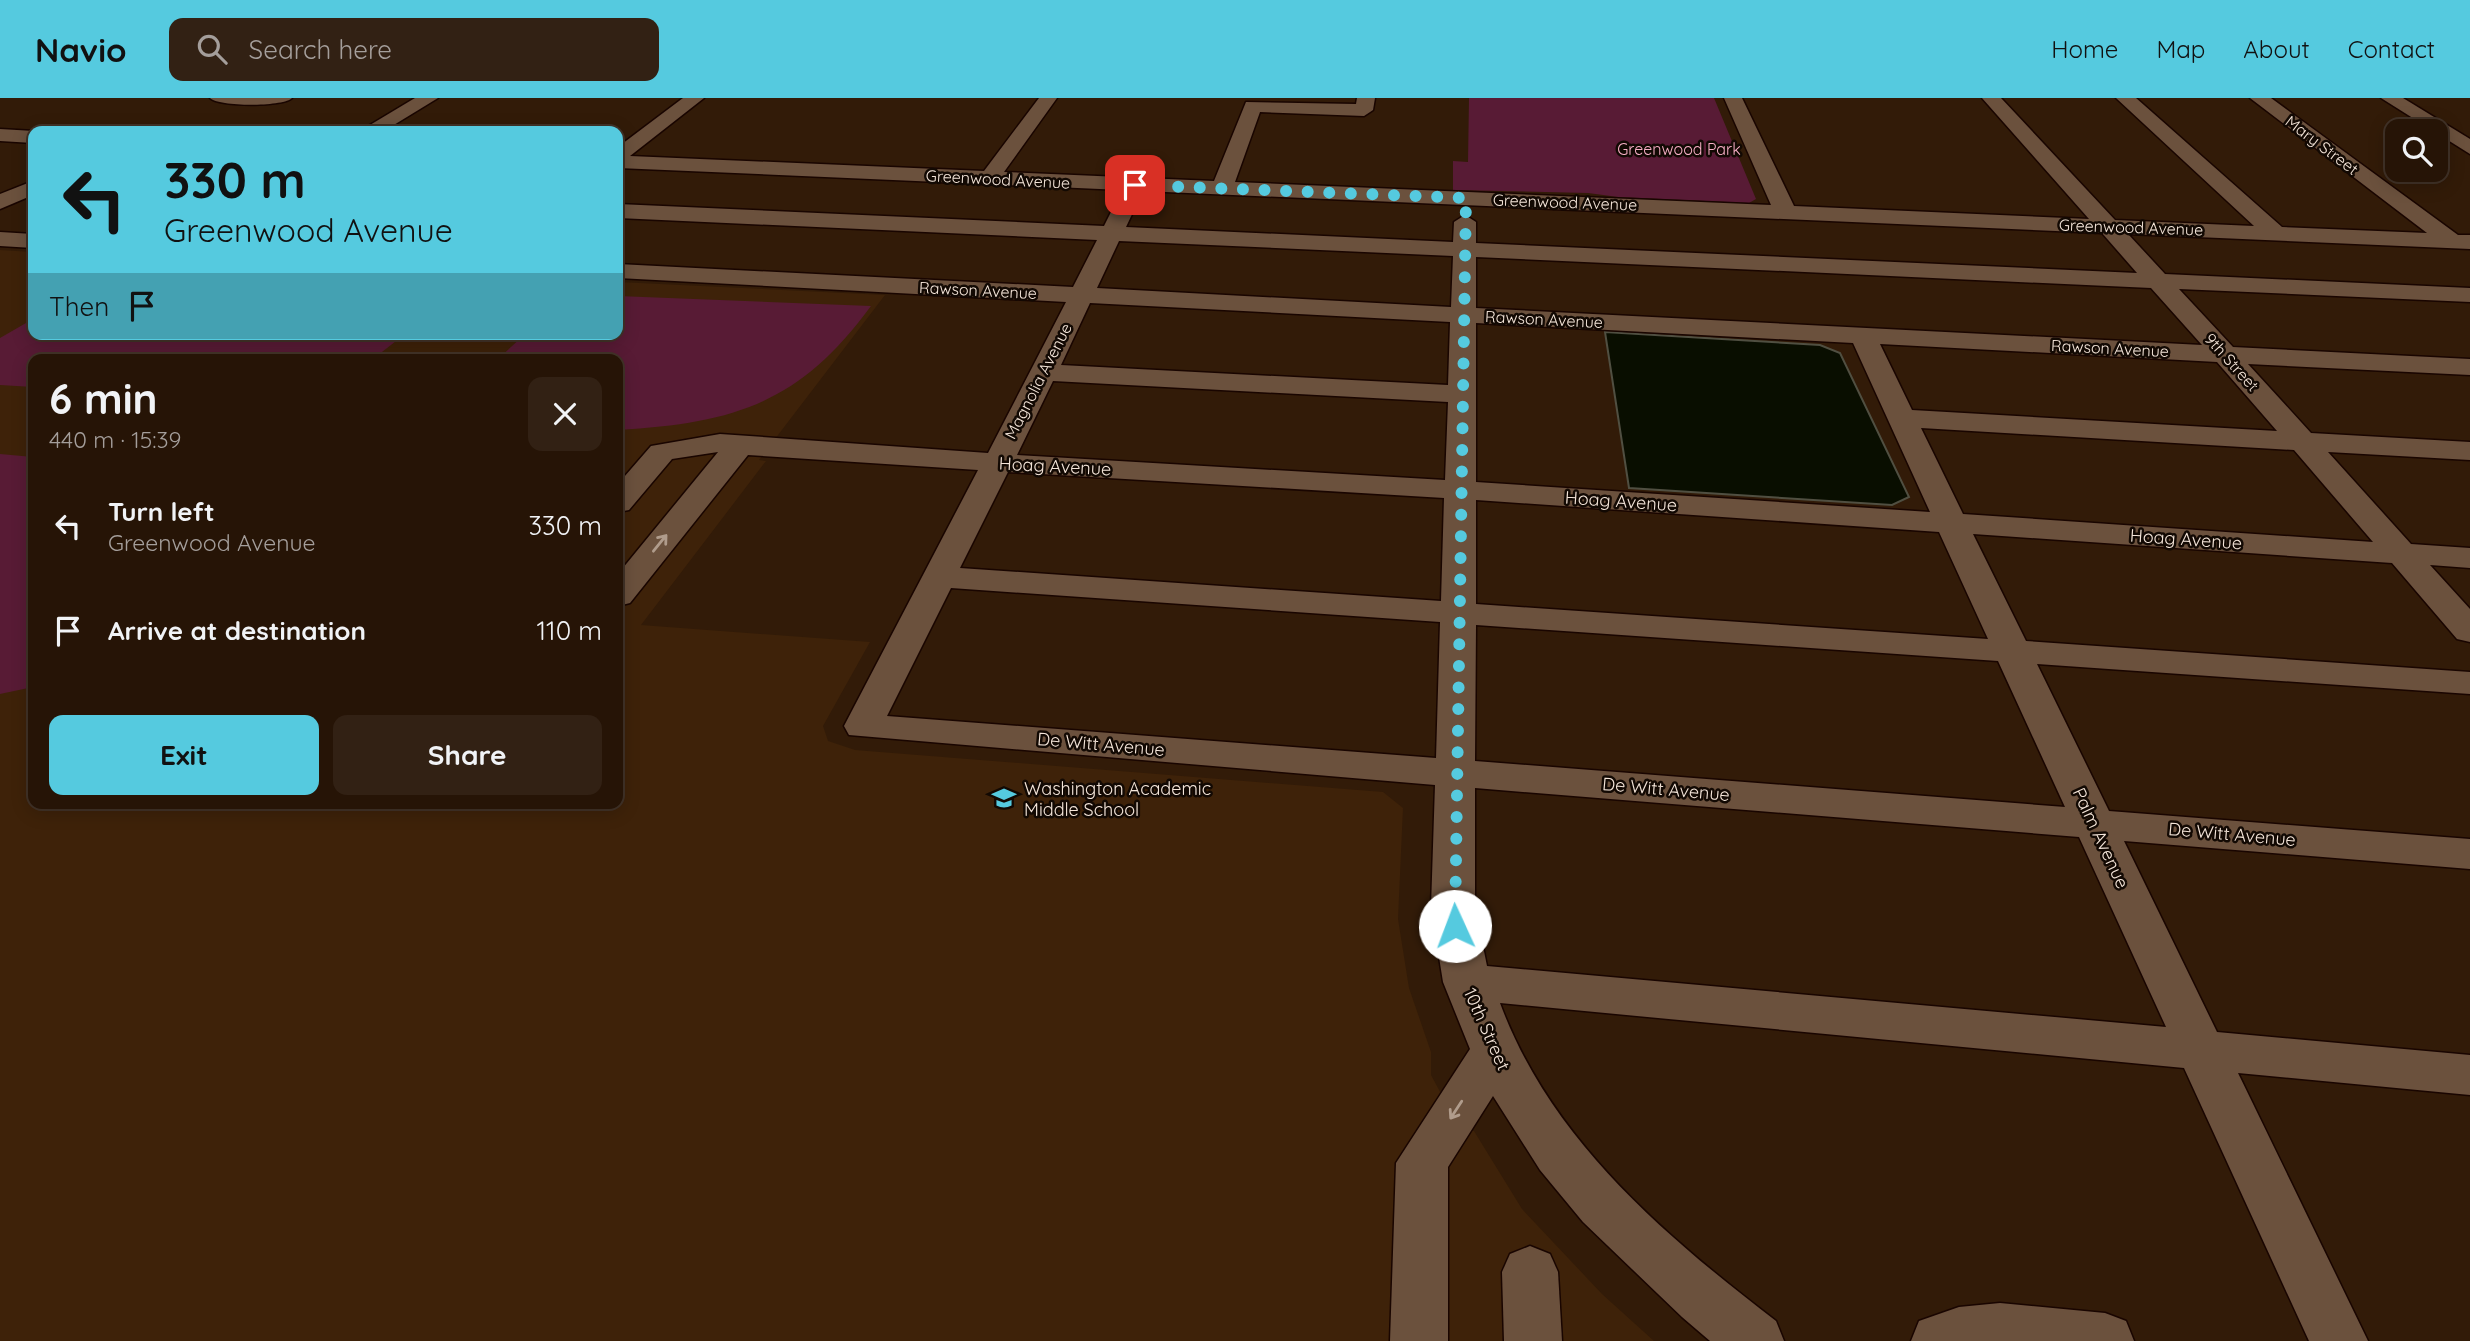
<!DOCTYPE html>
<meta charset="utf-8">
<style>
:root{--surface:#261406;--page:#322114;--text:#f1f3f6;--muted:#a49e9b;--line:#423328;--accent:#55cadf}
body{margin:0;font-family:Quicksand,sans-serif;background:var(--page);color:var(--text);height:100vh;display:flex;flex-direction:column;font-size:26px;white-space:nowrap}
*{box-sizing:border-box;margin:0}
p{font-size:23px;color:var(--muted)}
.icon{flex:none;width:38px;height:38px;fill:none;stroke:currentColor;stroke-width:2;stroke-linecap:round;stroke-linejoin:round}
.map{position:relative;flex:1;overflow:hidden}
.details{position:absolute;left:28px;top:256px;width:595px;height:455px;display:flex;flex-direction:column;background:var(--surface);border-radius:14px;box-shadow:0 4px 18px #0003,0 0 0 2px var(--line)}
.details>*{flex:none}
.banner{position:absolute;left:28px;top:28px;width:595px;height:214px;border-radius:14px;box-shadow:0 4px 18px #0003,0 0 0 2px var(--line);background:#55cadf;color:#111;overflow:hidden}
.controls{position:absolute;left:2385px;top:21px;display:grid;gap:14px}
.controls a{display:grid;place-items:center;width:63px;height:63px;border-radius:14px;background:var(--surface);box-shadow:0 4px 18px #0003,0 0 0 2px var(--line);font-size:35px}
.pin{position:absolute;display:grid;place-items:center;width:60px;height:60px;color:#fff;margin:-30px;border-radius:14px;box-shadow:0 4px 10px #0006}
.me{position:absolute;width:77px;margin:-38px;rotate:358deg;stroke-linejoin:round;filter:drop-shadow(0 0 5px #0008)}
.turn{display:flex;align-items:center;gap:24px;height:147px;padding:0 21px;font-size:32px}
.turn .icon{width:91px;height:91px;stroke-width:2.5}
.turn b{display:block;font-size:49px;line-height:60px}
.then{display:flex;align-items:center;height:66px;padding:0 21px;background:#0003;gap:14px;font-size:26px}
.round{display:grid;place-items:center;flex:none;width:74px;height:74px;border-radius:14px;background:var(--page)}
.overview{display:flex;align-items:center;justify-content:space-between;height:119px;padding:0 21px}
h1{font-size:42px;font-weight:700;line-height:52px}
.button{display:flex;gap:14px;margin-top:auto;padding:14px 21px}
.button a{flex:1;height:80px;border-radius:14px;background:var(--accent);color:#111;font-size:28px;font-weight:700;line-height:80px;text-align:center}
.button a+a{background:var(--page);color:var(--text)}
ul{padding:0;list-style:none}
li{display:flex;align-items:center;gap:21px;height:105px;padding:0 21px}
li div{flex:1}
li b{display:block;font-size:26px}
li em{font-style:normal}
header{display:flex;align-items:center;gap:42px;box-sizing:border-box;height:98px;padding:0 35px;background:var(--accent);color:#111}
header strong{font-size:33px}
nav{display:flex;gap:38px;margin-inline-start:auto;font-size:24px}
.search{width:490px;height:63px;background:var(--page);display:flex;align-items:center;gap:18px;box-sizing:border-box;padding:0 24px;border-radius:14px;color:var(--muted);font-size:26px}
.map>svg:first-child{display:block}
.built{fill:#3e2209;fill-rule:evenodd}
.green{fill:#581b35}
.water{fill:#090e00;stroke:#504f41;stroke-width:2}
.lines{fill:none;stroke-linecap:round;stroke-linejoin:round}
.minor-casing{stroke:#190500;stroke-width:3}
.minor{fill:#6b513d;fill-rule:evenodd}
.oneway{stroke:#b09c8c}
.route{stroke:#55cadf;stroke-width:12;stroke-dasharray:0 21.6}
.labels{text-anchor:middle;dominant-baseline:central;stroke-width:5;stroke-linejoin:round;paint-order:stroke}
.far-street-label{font-size:16px;fill:#f5e6da;stroke:#120903}
.far-park-label{font-size:16px;fill:#f9afc7;stroke:#120903}
.street-label{font-size:18px;fill:#f5e6da;stroke:#120903}
.poi-label{font-size:18px;fill:#f5e6da;stroke:#120903;text-anchor:start}
</style>
<header>
<strong>Navio</strong>
<div class="search"><svg class="icon" aria-label="search" viewBox="0 0 24 24"><circle cx="10" cy="10" r="6"/><path d="M15 15l6 6"/></svg>Search here</div>
<nav><a>Home</a><a>Map</a><a>About</a><a>Contact</a></nav>
</header>
<div class="map">
<svg width="2470" height="1243" viewBox="0 0 2470 1243">
<rect width="100%" height="100%" fill="#321b08"/>
<path class="built" d="M0 152 33 154V236H618V184L885 197 759 362 766 363 641 527 870 544 823 628 828 643 855 652 1383 694 1403 710 1398 821 1409 890 1431 954V977L1459 1029 1474 1033 1522 1111 1602 1196 1654 1243H0ZM33 261H618V705H33Z"/>
<g class="green">
<polygon points="1469,0 1714,0 1756,101 1749,105 1618,99 1588,95 1453,92 1453,63 1468,64"/>
<path d="M618 198 871 208C800 305 735 325 618 332V261H498L525 236H618Z"/>
<polygon points="33,221 33,236 405,236 373,261 33,261 33,289 0,287 0,240"/>
<polygon points="0,356 33,359 33,589 0,596"/>
</g>
<polygon class="water" points="1605,234 1820,247 1840,255 1909,399 1892,407 1629,390"/>
<g class="lines">
<g class="minor-casing">
<g id="minor">
<path d="M210 0H292C284 9 218 9 210 0Z"/>
<polygon points="415,0 438,0 384,33 360,33"/>
<path d="M683 0H704L630 58 984 73 1039 0H1057L1004 74 1214 83 1246 4 1356 6 1357 0H1375L1373 12 1364 18 1260 14 1235 84 1771 107 1724 0H1742L1794 108 2089 121 1982 0H2001L2115 122 2254 128 2116 0H2136L2282 129 2427 135 2250 0H2271L2458 137H2470V151L2128 136 2165 176 2470 190V204L2179 191 2233 249 2470 261V277L2248 266 2311 335 2470 344V362L2328 354 2411 446 2470 450V470L2430 467 2470 511V544L2457 541 2392 465 1973 436 2026 543 2470 574V596L2037 566 2109 713 2470 741V771L2124 743 2217 934 2470 957V997L2238 975 2368 1243H2309L2184 970 1500 905C1550 1041 1664 1137 1776 1223L1784 1243H1710L1682 1219 1583 1124 1540 1072 1493 998 1448 1069V1243H1390L1396 1065 1470 951 1443 884 1431 809 1435 687 849 637 844 628 978 372 748 357 630 505 618 508V476L718 354 672 361 629 412 618 414V386L651 348 720 336 988 355 1066 204 618 180V166L1073 189 1097 142 618 120V106L1104 128 1122 92 618 70V49ZM1143 93 2102 135 2137 175 1476 145V124L1465 117 1454 124 1453 144 1126 129ZM1119 143 1453 158 1451 209 1097 190ZM1476 159 2151 190 2202 247 1476 210ZM1090 205 1450 224 1448 287 1061 267ZM1476 225 1853 245 1930 414 1476 384ZM1880 246 2217 264 2277 333 1912 312ZM1053 283 1448 304 1445 382 1017 357ZM1921 330 2294 352 2373 444 1963 416ZM1008 374 1444 400 1441 503 960 470ZM1476 402 1939 434 1988 541 1476 506ZM951 490 1440 524 1436 660 887 618ZM1476 527 1998 563 2065 709 1475 663ZM1475 690 2079 739 2166 929 1487 868 1475 809Z"/>
<polygon points="2381,0 2403,0 2470,41 2470,56"/>
<polygon points="0,31 34,33 33,45 0,43"/>
<polygon points="33,83 33,97 0,111 0,96"/>
<polygon points="0,134 33,136 33,150 0,148"/>
<polygon points="1530,1148 1550,1156 1558,1174 1562,1243 1504,1243 1502,1174 1510,1156"/>
<polygon points="2000,1205 2105,1215 2126,1223 2134,1243 1911,1243 1919,1223 1959,1209"/>
</g>
</g>
<use href="#minor" class="minor"/>
</g>
<defs><path id="oneway-shaft" d="M-6 0H5M1.5-3L5.5 0L1.5 3" fill="none" stroke-width="1.6" stroke-linecap="round" stroke-linejoin="round" transform="scale(1.75)"/></defs>
<g class="oneway">
<use href="#oneway-shaft" transform="translate(660 445) rotate(-51)"/>
<use href="#oneway-shaft" transform="translate(1456 1012) rotate(123)"/>
</g>
<g class="lines">
<polyline class="route" points="1135,87 1466,100 1455,828"/>
</g>
<defs>
<g id="school-bare" transform="scale(1.89)"><path d="M0-5L7-2L0 1L-7-2ZM-4 1L0 2.5L4 1V4Q0 6-4 4Z" fill="#55cadf" stroke="#120903" stroke-width="2.5" paint-order="stroke"/></g>
</defs>
<g fill-rule="evenodd">
<use href="#school-bare" x="1004" y="700"/>
</g>
<g class="labels">
<g class="far-street-label">
<text transform="translate(2322 47) rotate(37)">Mary Street</text>
<text transform="translate(998 81) rotate(3)">Greenwood Avenue</text>
<text transform="translate(1565 104) rotate(2)">Greenwood Avenue</text>
<text transform="translate(2131 129) rotate(2)">Greenwood Avenue</text>
<text transform="translate(978 192) rotate(3)">Rawson Avenue</text>
<text transform="translate(1544 221) rotate(3)">Rawson Avenue</text>
<text transform="translate(2110 250) rotate(3)">Rawson Avenue</text>
<text transform="translate(2232 264) rotate(48)">9th Street</text>
<text transform="translate(1038 283) rotate(-63)">Magnolia Avenue</text>
</g>
<g class="far-park-label">
<text x="1679" y="51">Greenwood Park</text>
</g>
<g class="street-label">
<text transform="translate(1055 368) rotate(3)">Hoag Avenue</text>
<text transform="translate(1621 403) rotate(4)">Hoag Avenue</text>
<text transform="translate(2186 441) rotate(4)">Hoag Avenue</text>
<text transform="translate(1101 646) rotate(5)">De Witt Avenue</text>
<text transform="translate(1666 691) rotate(5)">De Witt Avenue</text>
<text transform="translate(2232 736) rotate(5)">De Witt Avenue</text>
<text transform="translate(2101 740) rotate(65)">Palm Avenue</text>
<text transform="translate(1487 931) rotate(66)">10th Street</text>
</g>
<g class="poi-label">
<text x="1024" y="690">Washington Academic<tspan x="1024" dy="21">Middle School</tspan></text>
</g>
</g>
</svg>
<div class="controls">
<a><svg class="icon" aria-label="search" viewBox="0 0 24 24"><circle cx="10" cy="10" r="6"/><path d="M15 15l6 6"/></svg></a>
</div>
<div class="pin" style="left:1135px;top:87px;background:#d93025"><svg class="icon" aria-label="arrive" viewBox="0 0 24 24"><path d="M6 21V4h12l-3 4 3 4H6"/></svg></div>
<svg class="me" style="left:1455px;top:828px" viewBox="-20 -20 40 40"><circle r="19" fill="#fff"/><path d="M0-13L10 11 0 6-10 11z" fill="#55cadf"/></svg>
<div class="banner">
<div class="turn"><svg class="icon" aria-label="left" viewBox="0 0 24 24"><path d="M17 20v-9H6M10 6l-5 5 5 5"/></svg><div><b>330 m</b>Greenwood Avenue</div></div>
<div class="then">Then<svg class="icon" aria-label="arrive" viewBox="0 0 24 24"><path d="M6 21V4h12l-3 4 3 4H6"/></svg></div>
</div>
<section class="details">
<div class="overview"><div><h1>6 min</h1><p>440 m · 15:39</p></div><a class="round"><svg class="icon" aria-label="close" viewBox="0 0 24 24"><path d="M6 6l12 12M18 6L6 18"/></svg></a></div>
<ul>
<li><svg class="icon" aria-label="left" viewBox="0 0 24 24"><path d="M17 20v-9H6M10 6l-5 5 5 5"/></svg><div><b>Turn left</b><p>Greenwood Avenue</p></div><em>330 m</em></li>
<li><svg class="icon" aria-label="arrive" viewBox="0 0 24 24"><path d="M6 21V4h12l-3 4 3 4H6"/></svg><div><b>Arrive at destination</b></div><em>110 m</em></li>
</ul>
<div class="button"><a>Exit</a><a>Share</a></div>
</section>
</div>
